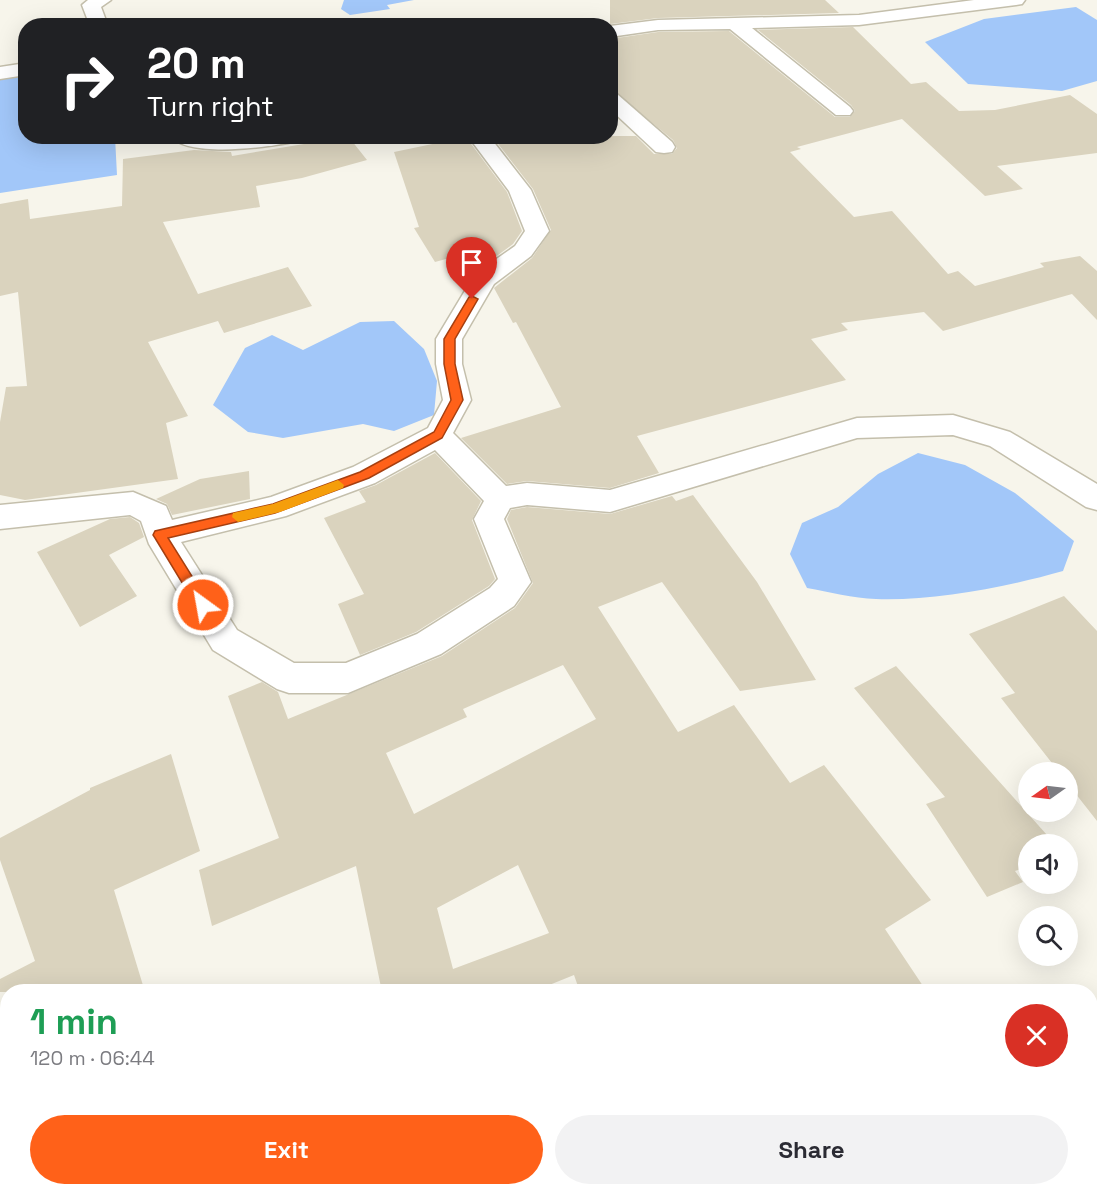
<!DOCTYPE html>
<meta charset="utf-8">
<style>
:root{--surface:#fff;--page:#f2f2f3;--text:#2b2b33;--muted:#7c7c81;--accent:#ff6119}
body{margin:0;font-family:"Space Grotesk",sans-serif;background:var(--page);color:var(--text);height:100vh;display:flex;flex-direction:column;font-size:22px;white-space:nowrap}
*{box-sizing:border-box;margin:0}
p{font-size:20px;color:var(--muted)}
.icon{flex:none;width:33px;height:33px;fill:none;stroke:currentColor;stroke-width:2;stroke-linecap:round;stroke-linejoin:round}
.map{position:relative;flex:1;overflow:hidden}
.sheet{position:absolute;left:0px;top:984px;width:1098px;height:212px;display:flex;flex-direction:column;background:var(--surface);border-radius:24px 24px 0 0;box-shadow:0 6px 24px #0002}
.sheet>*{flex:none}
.banner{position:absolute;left:18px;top:18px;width:600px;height:126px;border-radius:24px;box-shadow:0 6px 24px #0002;background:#202124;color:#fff;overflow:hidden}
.needle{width:39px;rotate:256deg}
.controls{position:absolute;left:1018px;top:762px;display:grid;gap:12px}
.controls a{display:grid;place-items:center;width:60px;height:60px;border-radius:50%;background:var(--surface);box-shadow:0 6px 24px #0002;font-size:30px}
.pin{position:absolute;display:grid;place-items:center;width:51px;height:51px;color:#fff;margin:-62px -26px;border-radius:50% 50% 50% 0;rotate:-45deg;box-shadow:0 0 6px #0007}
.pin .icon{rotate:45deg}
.me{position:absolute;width:66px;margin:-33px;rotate:328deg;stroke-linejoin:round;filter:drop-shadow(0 0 4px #0008)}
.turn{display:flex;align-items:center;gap:21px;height:126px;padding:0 30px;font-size:27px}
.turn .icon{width:78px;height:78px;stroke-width:2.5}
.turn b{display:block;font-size:42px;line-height:51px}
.round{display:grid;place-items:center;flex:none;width:63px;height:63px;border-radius:32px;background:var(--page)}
.overview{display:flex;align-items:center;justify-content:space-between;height:102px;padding:0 30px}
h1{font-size:36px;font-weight:700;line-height:45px;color:#1e9e55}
.button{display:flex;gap:12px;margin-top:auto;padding:12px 30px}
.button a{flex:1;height:69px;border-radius:36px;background:var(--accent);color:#fff;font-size:24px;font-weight:700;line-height:69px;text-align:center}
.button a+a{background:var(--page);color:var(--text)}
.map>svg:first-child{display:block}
.water{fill:#a2c7f9}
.building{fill:#dad3be;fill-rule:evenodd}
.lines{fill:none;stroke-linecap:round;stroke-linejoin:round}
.minor-casing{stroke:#c4bfac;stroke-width:3}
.minor{fill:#fff;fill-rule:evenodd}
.route{fill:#ff6119;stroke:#a63f10;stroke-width:1.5}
.slow{fill:#f59e0b}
</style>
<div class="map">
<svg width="1097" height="1195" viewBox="0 0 1097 1195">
<rect width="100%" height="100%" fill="#f7f5eb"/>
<g class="water">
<polygon points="344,0 414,0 387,5 390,9 350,15 341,9"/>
<polygon points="1076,7 1097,20 1097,81 1062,91 968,84 925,42 984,19"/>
<polygon points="25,72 26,136 115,137 117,175 0,193 0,76"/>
<polygon points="394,321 424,349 437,381 434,415 394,431 363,424 283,438 248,432 213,405 245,348 272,335 303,350 360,322"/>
<path d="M918 453 965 465 1015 493 1074 541 1063 571C1007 587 934 601 876 599 853 598 829 592 807 588L790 554 802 523 838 507 878 474Z"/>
</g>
<g class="building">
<polygon points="610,0 825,0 839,13 658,18 610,24"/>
<polygon points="853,27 911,84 926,82 959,111 995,110 1070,95 1097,114 1097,153 997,166 1023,189 985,196 902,119 797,147 801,149 790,152 854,217 892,211 948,274 958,271 975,286 1044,267 1040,263 1080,256 1097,271 1097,320 1072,294 943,331 924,312 841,323 848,330 811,339 846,380 637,436 659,473 610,488 527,481 507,484 461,438 561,407 516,322 513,323 494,288 532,258 551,230 533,189 492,136 636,136 654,154 672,154 677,148 673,140 610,88 610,39 658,32 729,31 835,117 850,117 855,111 851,105 758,30"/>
<polygon points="307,136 348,136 367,160 302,178 256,186 260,207 163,222 198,294 288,267 312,306 224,333 218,321 148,342 188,416 166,423 178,479 25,500 0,495 0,422 6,387 27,386 18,292 0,296 0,204 28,199 30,219 122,206 123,159 194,150 231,152 232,156 310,143"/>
<polygon points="466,137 507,192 522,231 513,244 483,266 475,251 435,262 414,228 419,227 394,152"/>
<polygon points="435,453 481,501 472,520 495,579 489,586 416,632 360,655 338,604 364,594 324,518 366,502 359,491 376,485"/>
<polygon points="249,471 250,499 172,515 167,504 156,499 200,479"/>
<path d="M693 495 757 582 816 680 740 691 662 582 598 607 678 732 734 705 790 783 824 765 931 900 885 929 927 992H580L574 975 532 992H382L356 866 212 926 199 870 279 838 228 696 262 682 278 692 288 719 442 656 515 608 533 583 507 519 511 510 527 507 610 514 672 496 676 501ZM563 665 596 719 414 814 386 753 467 717 463 709ZM518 865 549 933 453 969 437 908Z"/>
<polygon points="130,517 139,523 144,537 109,555 137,596 80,627 37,552 110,519"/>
<polygon points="1064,596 1097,631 1097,821 1068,784 1068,772 1059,772 1001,698 1015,693 969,634"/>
<polygon points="896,666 1055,844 1029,844 1029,866 1015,871 1023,882 987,897 926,804 945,797 854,688"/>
<polygon points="171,754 200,851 114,890 145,992 0,992 0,979 35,961 0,860 0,838 90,790 90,788"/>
</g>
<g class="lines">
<g class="minor-casing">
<g id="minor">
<polygon points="88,0 111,0 101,7 108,26 90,26 82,5"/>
<polygon points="974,0 1025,0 1022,4 1016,5 859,25 752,28 850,107 853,111 850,115 836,115 730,29 658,30 610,37 610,26 658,20 859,15"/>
<polygon points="26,63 26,75 0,79 0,67"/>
<polygon points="610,92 617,94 672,142 675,147 672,152 664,153 656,152 610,109"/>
<path d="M171 136H303L300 140C276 147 187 159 171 136Z"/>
<path d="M468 136H489L531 190 549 231 531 256 494 284 462 339V364L471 400 453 433 506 486 527 483 610 490 857 418 953 415 1010 432 1097 484V510L1086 507 990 446 953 435 857 438 610 512 527 505 510 508 504 519 531 582 514 606 441 654 348 693H289L277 689 213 650 149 544 141 521 130 515 0 529V505L133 492 166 506 172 520 271 497 353 467 428 428 443 400 436 364V339L475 274 515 246 525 231 509 191ZM435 450 484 501 474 519 498 579 490 588 417 634 346 663H294L237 630 181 542 286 516 375 483Z"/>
</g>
</g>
<use href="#minor" class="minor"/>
</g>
<polygon class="route" points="472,296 478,299 455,339 455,364 463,400 442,438 369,478 275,513 168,538 210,605 208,609 198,609 155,538 153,535 155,531 273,504 360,472 434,432 451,400 444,364 444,339 469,297"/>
<polygon class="slow" points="338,480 344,485 343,488 280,512 238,522 232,517 233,513 273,504"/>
</svg>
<div class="controls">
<a><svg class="needle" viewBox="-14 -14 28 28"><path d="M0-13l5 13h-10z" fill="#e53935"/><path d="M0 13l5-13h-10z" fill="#7c7c81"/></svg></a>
<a><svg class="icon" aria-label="sound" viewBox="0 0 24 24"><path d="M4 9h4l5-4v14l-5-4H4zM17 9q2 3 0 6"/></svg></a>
<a><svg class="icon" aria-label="search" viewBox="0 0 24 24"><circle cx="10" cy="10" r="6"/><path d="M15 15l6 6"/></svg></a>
</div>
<div class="pin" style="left:472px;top:299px;background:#d93025"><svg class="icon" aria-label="arrive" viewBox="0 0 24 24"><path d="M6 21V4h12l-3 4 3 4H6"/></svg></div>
<svg class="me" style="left:203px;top:605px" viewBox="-20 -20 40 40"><circle r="17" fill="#ff6119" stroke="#fff" stroke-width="3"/><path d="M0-11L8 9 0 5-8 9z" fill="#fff"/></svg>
<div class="banner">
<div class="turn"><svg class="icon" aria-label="right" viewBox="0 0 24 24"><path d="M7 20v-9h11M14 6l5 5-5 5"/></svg><div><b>20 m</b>Turn right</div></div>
</div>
<section class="sheet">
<div class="overview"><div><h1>1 min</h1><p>120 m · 06:44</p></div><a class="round" style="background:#d93025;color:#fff"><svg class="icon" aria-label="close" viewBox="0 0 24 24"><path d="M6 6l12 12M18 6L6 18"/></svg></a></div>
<div class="button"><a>Exit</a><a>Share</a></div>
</section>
</div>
